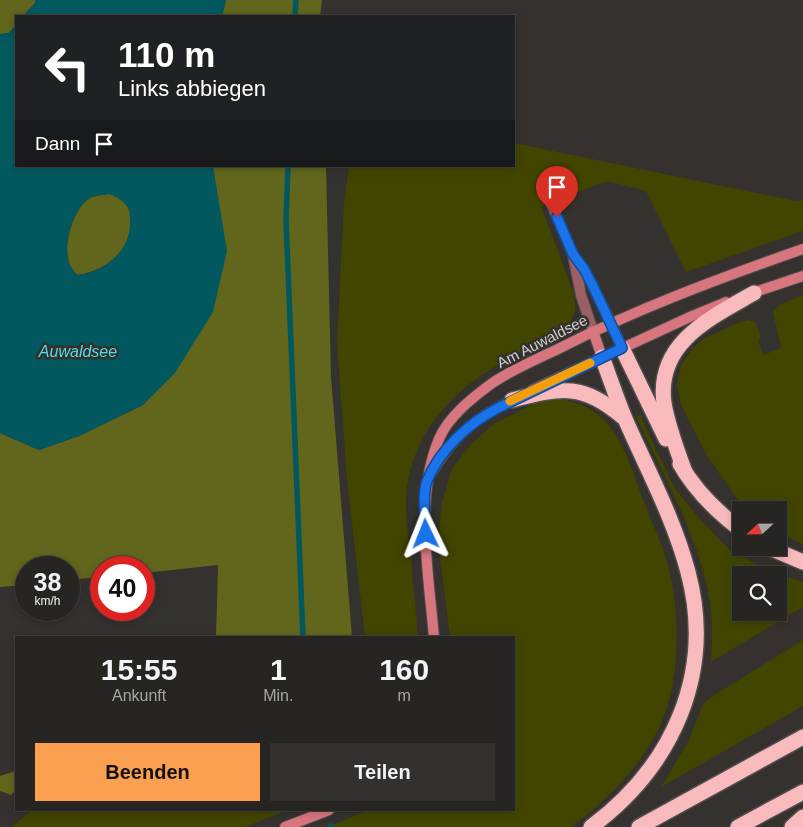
<!DOCTYPE html>
<html lang="de">
<style>
:root{--surface:#272522;--page:#33312f;--text:#f1f3f6;--muted:#a4a5a5;--line:#434240;--accent:#fb9f50}
body{margin:0;font-family:Helvetica,sans-serif;background:var(--page);color:var(--text);height:100vh;display:flex;flex-direction:column;font-size:19px;white-space:nowrap}
*{box-sizing:border-box;margin:0}
p{font-size:16px;color:var(--muted)}
.icon{flex:none;width:28px;height:28px;fill:none;stroke:currentColor;stroke-width:2;stroke-linecap:round;stroke-linejoin:round}
.map{position:relative;flex:1;overflow:hidden}
.panel{position:absolute;left:15px;top:636px;width:500px;height:175px;display:flex;flex-direction:column;background:var(--surface);border-radius:0px;box-shadow:0 2px 8px #0003,0 0 0 1px var(--line)}
.panel>*{flex:none}
.guide{position:absolute;left:15px;top:15px;width:500px;height:152px;border-radius:0px;box-shadow:0 2px 8px #0003,0 0 0 1px var(--line);background:#202124;color:#fff;overflow:hidden}
.needle{width:32px;rotate:248deg}
.controls{position:absolute;left:732px;top:501px;display:grid;gap:10px}
.controls a{display:grid;place-items:center;width:55px;height:55px;border-radius:0px;background:var(--surface);box-shadow:0 2px 8px #0003,0 0 0 1px var(--line);font-size:25px}
.speed{position:absolute;left:15px;top:556px;display:flex;gap:10px;font-size:25px;font-weight:700;text-align:center}
.speed>*{display:grid;place-content:center;width:65px;height:65px;border-radius:50%;background:var(--surface);box-shadow:0 2px 8px #0003,0 0 0 1px var(--line);line-height:1}
.speed small{font-size:12px;font-weight:400}
.speed .limit{border:8px solid #d22;background:#fff;color:#111}
.pin{position:absolute;display:grid;place-items:center;width:42px;height:42px;color:#fff;margin:-51px -21px;border-radius:50% 50% 50% 0;rotate:-45deg;box-shadow:0 0 5px #0007}
.pin .icon{rotate:45deg}
.me{position:absolute;width:55px;margin:-28px;rotate:358deg;stroke-linejoin:round;filter:drop-shadow(0 0 4px #0008)}
.turn{display:flex;align-items:center;gap:18px;height:105px;padding:0 20px;font-size:22px}
.turn .icon{width:65px;height:65px;stroke-width:2.5}
.turn b{display:block;font-size:35px;line-height:42px}
.then{display:flex;align-items:center;height:48px;padding:0 20px;background:#0003;gap:10px;font-size:19px}
.eta{display:flex;justify-content:space-evenly;align-items:center;height:85px;text-align:center}
.eta b{font-size:30px;font-weight:800;line-height:35px}
.cta{display:flex;gap:10px;margin-top:auto;padding:10px 20px}
.cta a{flex:1;height:58px;border-radius:0px;background:var(--accent);color:#111;font-size:20px;font-weight:800;line-height:58px;text-align:center}
.cta a+a{background:var(--page);color:var(--text)}
.map>svg:first-child{display:block}
.green{fill:#424500;fill-rule:evenodd}
.forest{fill:#61661c}
.water{fill:#01585e;fill-rule:evenodd}
.lines{fill:none;stroke-linecap:round;stroke-linejoin:round}
.stream{stroke:#01585e;stroke-width:5.5}
.street-casing{stroke:#504e4b;stroke-width:12}
.secondary-casing{stroke:#504e4b;stroke-width:12}
.highway-casing{stroke:#504e4b;stroke-width:18}
.street{stroke:#9c5f64;stroke-width:10}
.secondary{stroke:#d7767f;stroke-width:10}
.highway{stroke:#f8babd;stroke-width:15}
.route-casing{stroke:#114b97;stroke-width:12}
.route{stroke:#1a73e8;stroke-width:9}
.slow{stroke:#f59e0b;stroke-width:9}
.labels{text-anchor:middle;dominant-baseline:central;stroke-width:5;stroke-linejoin:round;paint-order:stroke}
.street-label{font-size:15px;fill:#d2d1cf;stroke:#34312e}
.water-label{font-size:16px;font-style:italic;fill:#51dde6;stroke:#34312e}
</style>
<div class="map">
<svg width="803" height="827" viewBox="0 0 803 827">
<rect width="100%" height="100%" fill="#34312e"/>
<g class="green">
<path d="M514 143 796 201 803 200V231L686 272 646 191 607 181 541 206 573 291C576 302 577 310 571 320 562 334 544 339 530 347 499 364 467 381 444 408 419 436 405 472 406 509 406 525 409 542 411 558 413 585 416 611 418 637H365L347 479 337 344 344 202 349 166H514Z"/>
<polygon points="803,295 803,544 779,533 779,510 749,510 741,504 707,456 681,405 677,384 681,365 694,347 703,339 740,322 748,320 755,322 761,336 758,341 763,355 781,348 773,312 779,305"/>
<path d="M562 399C571 402 582 404 590 409 621 427 632 471 644 502 651 520 659 537 665 555 681 604 682 678 660 726 641 766 607 801 571 827H328L368 810H514V638L450 637 438 540 442 502 452 469 471 444 495 423 536 403Z"/>
<path d="M640 415 674 487 698 517 728 548 761 567 803 582V607L711 662C712 640 713 619 709 597 698 535 663 474 636 417ZM741 575H779V612H741Z"/>
<polygon points="803,640 803,706 661,787 688,742 703,704 710,698"/>
<polygon points="32,810 288,810 245,827 12,827"/>
</g>
<g class="forest">
<polygon points="0,0 35,0 35,3 23,16 16,16 16,24 9,33 0,34"/>
<polygon points="226,0 322,0 320,16 222,16"/>
<polygon points="213,166 326,166 331,377 352,637 216,637 218,565 144,573 144,568 101,568 101,577 69,580 69,568 26,568 26,585 0,587 0,433 39,450 79,436 143,405 217,197"/>
<path d="M110 194C116 197 122 199 126 205 130 209 130 214 130 220 133 249 106 271 78 275 57 261 70 214 87 200 93 195 103 195 110 194Z"/>
<polygon points="16,771 16,790 11,795 0,791 0,776"/>
</g>
<g class="water">
<polygon points="35,0 226,0 222,16 23,16 35,3"/>
<path d="M16 24V166H213L227 251 213 312 175 373 143 405 79 436 39 450 0 433V34L9 33ZM110 194C116 197 122 199 126 205 130 209 130 214 130 220 132 249 106 272 78 275 57 261 70 213 87 200 93 195 103 195 110 194Z"/>
</g>
<g class="lines">
<g class="stream">
<polyline points="295,16 296,0"/>
<polyline points="288,166 286,220 303,638"/>
<polyline points="331,826 331,827"/>
</g>
<g class="street-casing">
<g id="street">
<polyline points="551,203 573,255 581,295 593,331"/>
<polyline points="575,258 584,269 611,323"/>
</g>
</g>
<g class="secondary-casing">
<g id="secondary">
<polyline points="749,294 803,276"/>
<polyline points="611,323 622,348"/>
<polyline points="593,331 602,357"/>
<polyline points="532,390 692,316 726,302"/>
<path d="M432 472C455 433 477 417 517 398"/>
<path d="M434 638C429 575 414 498 439 439 448 417 472 398 491 384 511 370 535 360 558 349 636 309 720 278 803 249"/>
<polyline points="285,827 329,810"/>
</g>
</g>
<g class="highway-casing">
<g id="highway">
<polyline points="622,348 666,439"/>
<path d="M512 400C563 387 582 383 624 418"/>
<path d="M680 464C695 490 717 512 741 530"/>
<path d="M685 472C677 450 668 427 664 403 656 343 710 318 754 293"/>
<polyline points="770,548 803,562"/>
<path d="M591 827C673 766 715 673 688 572 674 519 648 471 626 421 617 400 610 378 602 357"/>
<polyline points="639,827 803,737"/>
<polyline points="738,827 803,792"/>
<polyline points="792,827 803,817"/>
</g>
</g>
<use href="#street" class="street"/>
<use href="#secondary" class="secondary"/>
<use href="#highway" class="highway"/>
</g>
<g class="lines">
<g class="route-casing">
<path id="route" d="M426 534C425 520 422 494 427 481 440 449 469 423 498 408L622 348 592 284 584 269 573 254 557 217"/>
</g>
<use href="#route" class="route"/>
<polyline class="slow" points="510,401 590,363"/>
</g>
<g class="labels">
<g class="street-label">
<text transform="translate(542 341) rotate(-27)">Am Auwaldsee</text>
</g>
<g class="water-label">
<text x="78" y="351">Auwaldsee</text>
</g>
</g>
</svg>
<div class="controls">
<a><svg class="needle" viewBox="-14 -14 28 28"><path d="M0-13l5 13h-10z" fill="#e53935"/><path d="M0 13l5-13h-10z" fill="#a4a5a5"/></svg></a>
<a><svg class="icon" aria-label="search" viewBox="0 0 24 24"><circle cx="10" cy="10" r="6"/><path d="M15 15l6 6"/></svg></a>
</div>
<div class="speed"><div>38<small>km/h</small></div><div class="limit">40</div></div>
<div class="pin" style="left:557px;top:217px;background:#d93025"><svg class="icon" aria-label="arrive" viewBox="0 0 24 24"><path d="M6 21V4h12l-3 4 3 4H6"/></svg></div>
<svg class="me" style="left:426px;top:534px" viewBox="-20 -20 40 40"><path d="M0-17L14 15 0 8-14 15z" fill="#1a73e8" stroke="#fff" stroke-width="4"/></svg>
<div class="guide">
<div class="turn"><svg class="icon" aria-label="left" viewBox="0 0 24 24"><path d="M17 20v-9H6M10 6l-5 5 5 5"/></svg><div><b>110 m</b>Links abbiegen</div></div>
<div class="then">Dann<svg class="icon" aria-label="arrive" viewBox="0 0 24 24"><path d="M6 21V4h12l-3 4 3 4H6"/></svg></div>
</div>
<section class="panel">
<div class="eta">
<div><b>15:55</b><p>Ankunft</p></div>
<div><b>1</b><p>Min.</p></div>
<div><b>160</b><p>m</p></div>
</div>
<div class="cta"><a>Beenden</a><a>Teilen</a></div>
</section>
</div>
